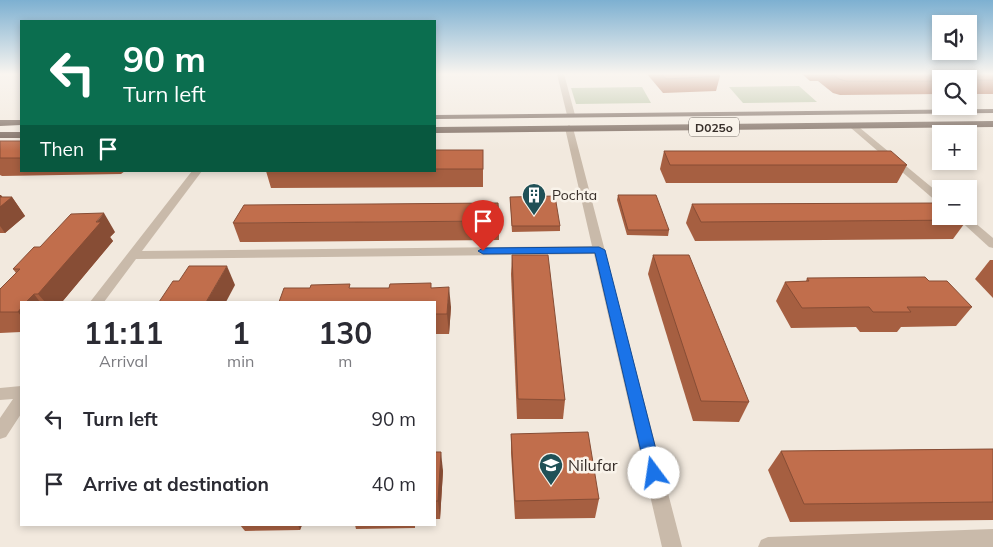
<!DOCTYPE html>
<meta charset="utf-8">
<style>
:root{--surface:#fff;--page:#f7f7f7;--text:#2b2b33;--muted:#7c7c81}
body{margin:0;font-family:Mulish,sans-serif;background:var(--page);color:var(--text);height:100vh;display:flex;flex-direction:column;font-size:19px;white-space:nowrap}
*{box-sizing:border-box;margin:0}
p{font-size:16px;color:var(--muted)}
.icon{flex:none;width:28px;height:28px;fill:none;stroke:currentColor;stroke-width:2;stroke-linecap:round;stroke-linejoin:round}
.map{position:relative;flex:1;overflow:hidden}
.drawer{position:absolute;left:20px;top:301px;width:416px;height:225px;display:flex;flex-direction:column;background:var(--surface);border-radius:0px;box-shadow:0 2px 8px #0003}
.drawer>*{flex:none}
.banner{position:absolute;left:20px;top:20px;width:416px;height:152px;border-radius:0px;box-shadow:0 2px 8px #0003;background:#0b6e4f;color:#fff;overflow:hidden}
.tools{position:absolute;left:932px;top:15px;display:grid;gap:10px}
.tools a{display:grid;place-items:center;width:45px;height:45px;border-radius:0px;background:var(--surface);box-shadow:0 2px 8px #0003;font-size:25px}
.pin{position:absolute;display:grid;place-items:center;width:42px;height:42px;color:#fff;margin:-51px -21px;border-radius:50% 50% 50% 0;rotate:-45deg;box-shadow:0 0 5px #0007}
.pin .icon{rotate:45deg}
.me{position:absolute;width:55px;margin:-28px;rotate:346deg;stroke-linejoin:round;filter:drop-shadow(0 0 4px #0008)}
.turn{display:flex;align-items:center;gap:18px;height:105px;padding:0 20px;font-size:22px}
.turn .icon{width:65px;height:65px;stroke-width:2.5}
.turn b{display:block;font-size:35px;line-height:42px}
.then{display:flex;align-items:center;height:48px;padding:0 20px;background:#0003;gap:10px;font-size:19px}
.eta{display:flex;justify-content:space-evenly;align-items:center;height:85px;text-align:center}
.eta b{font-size:30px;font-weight:700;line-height:35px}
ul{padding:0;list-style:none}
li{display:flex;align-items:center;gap:15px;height:65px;padding:0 20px}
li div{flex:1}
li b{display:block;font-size:19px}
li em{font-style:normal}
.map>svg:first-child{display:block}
.green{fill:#b3c09e}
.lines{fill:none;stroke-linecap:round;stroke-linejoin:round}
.minor{fill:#c9baaa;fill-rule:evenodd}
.major{fill:#78665b;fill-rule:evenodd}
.wall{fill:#a65f41}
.shaded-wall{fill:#874d35}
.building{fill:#c16e4c;stroke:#874d35}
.route{fill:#1a73e8;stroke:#114b97}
.labels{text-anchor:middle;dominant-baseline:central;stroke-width:5;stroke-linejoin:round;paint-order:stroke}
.shield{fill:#f9f3ea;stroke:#716963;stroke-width:1}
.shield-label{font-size:12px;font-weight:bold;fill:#372e29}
.poi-label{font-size:14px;fill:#372e29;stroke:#f9f3ea;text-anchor:start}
.near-poi-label{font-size:16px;fill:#372e29;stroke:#f9f3ea;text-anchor:start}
</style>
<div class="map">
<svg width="993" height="547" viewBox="0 0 993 547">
<rect width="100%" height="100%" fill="#f2e9de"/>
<g class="green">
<polygon points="799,86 817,102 743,103 729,87"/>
<polygon points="642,87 651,103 576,104 571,88"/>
</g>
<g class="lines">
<g class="minor">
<polygon points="557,74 564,74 575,115 574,117 567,115"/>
<polygon points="854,123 941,195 941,203 937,202 851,128 850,126"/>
<polygon points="569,125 573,128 682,547 662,547 594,254 136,259 104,302 90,302 192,171 202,171 142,251 592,246 565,128"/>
<polygon points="955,216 967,216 993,238 993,248 989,247"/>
<polygon points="21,386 21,414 6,437 0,439 0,418 13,399 0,400 0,388"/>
<polygon points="993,529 993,547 758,547 761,540 768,537"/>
</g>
<g class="major">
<polygon points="993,109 993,113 435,119 435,115"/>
<polygon points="0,120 21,120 21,125 0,126"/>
<polygon points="993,121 993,127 435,133 435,127"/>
<rect x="0" y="132" width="21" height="6"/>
</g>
</g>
<g class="wall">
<polygon points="647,74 718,74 720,76 716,91 663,93"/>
<polygon points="802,74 993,74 993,94 969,94 969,79 941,79 941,94 840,95 833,93 818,81 810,81"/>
<polygon points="0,141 21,141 21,171 125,171 121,174 2,176 0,175"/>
<polygon points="435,150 483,150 483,187 271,188 266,171 435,171"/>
<polygon points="664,151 907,165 897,183 666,183 660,169"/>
<polygon points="0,195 2,197 12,197 25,216 5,233 0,233"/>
<polygon points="618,195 669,230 668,236 627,235 617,200"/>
<polygon points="510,197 560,226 560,231 512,232"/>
<polygon points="692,204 967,220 953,239 695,241 686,223"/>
<polygon points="499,221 499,240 240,242 233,223"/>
<polygon points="115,232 110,237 113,241 62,302 21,302 21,332 0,333 0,289 16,273 13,269 40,247"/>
<polygon points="512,255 565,400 563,419 517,419 511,274"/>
<polygon points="653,255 749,402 739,422 693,421 648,274"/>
<polygon points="990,260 993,260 993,298 975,279"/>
<polygon points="807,278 929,281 972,307 956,326 901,327 897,332 860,332 856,327 791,328 776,301 785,282 806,281"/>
<polygon points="310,288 432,288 451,307 449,334 435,334 435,302"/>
<polygon points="511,434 599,499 595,518 515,519 511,453"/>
<polygon points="993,449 993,520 790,522 768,470 781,451"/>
<polygon points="435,452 443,471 440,519 435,519"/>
<polygon points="240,525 302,525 300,530 245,531"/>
<polygon points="355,525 415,525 415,528 356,529"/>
</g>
<g class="shaded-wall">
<polygon points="0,195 1,195 6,202 12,197 25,216 5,233 0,226"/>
<polygon points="104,213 115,232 110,237 113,241 62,302 45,302 38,294"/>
<polygon points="227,266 235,285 226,302 206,302"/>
<polygon points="449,287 451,307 449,334 447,314"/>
<polygon points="34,294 40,302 26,302"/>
<polygon points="21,308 21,316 18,312"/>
<polygon points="441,452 443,471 440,519 438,501"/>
<polygon points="298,525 302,525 300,530"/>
</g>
<g class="building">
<polygon points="662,74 718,74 720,76 666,79"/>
<polygon points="832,74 993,74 993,80 969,80 969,79 941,79 941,81 846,81 839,79"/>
<rect x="0" y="141" width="21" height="17"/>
<rect x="435" y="150" width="48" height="19"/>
<polygon points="664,151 891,151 907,165 670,165"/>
<polygon points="618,195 656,195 669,230 628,230"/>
<polygon points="555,196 560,226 512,226 510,197"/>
<polygon points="0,197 12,197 0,207"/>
<polygon points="498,203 499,221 233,223 244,205"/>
<polygon points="941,203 941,216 962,216 967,220 701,222 692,204"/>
<polygon points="104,213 96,222 101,222 38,294 34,294 26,302 21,302 21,308 18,312 0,312 0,289 20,269 13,269 34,247 40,247 71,214"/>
<polygon points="512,255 548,255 565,400 518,399"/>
<polygon points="653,255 689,255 749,402 701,401"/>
<polygon points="189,266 227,266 206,302 159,302 173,281 179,281"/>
<polygon points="925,277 929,281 947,281 972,307 907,307 911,312 873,312 869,307 802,308 785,282 809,281 807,278"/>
<polygon points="431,283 431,288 449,287 447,314 435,314 435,302 279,302 284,288 310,288 311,285 350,284 349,288 389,288 390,284"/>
<polygon points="588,432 599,499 515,501 511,434"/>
<polygon points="993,449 993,502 804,504 781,451"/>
<polygon points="435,452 441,452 438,501 435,501"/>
</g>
<linearGradient id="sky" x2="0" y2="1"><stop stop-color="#7db0d1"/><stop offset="0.49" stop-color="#f9f5f0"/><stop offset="1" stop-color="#f9f5f0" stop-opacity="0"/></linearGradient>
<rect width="993" height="151" fill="url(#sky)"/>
<polygon class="route" points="599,247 605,250 662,473 660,478 654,480 648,478 646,473 595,253 483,254 478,251 483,248"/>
<defs>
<g id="building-pin" transform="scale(1.25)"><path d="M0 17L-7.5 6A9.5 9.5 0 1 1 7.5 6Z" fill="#205157" stroke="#f9f3ea"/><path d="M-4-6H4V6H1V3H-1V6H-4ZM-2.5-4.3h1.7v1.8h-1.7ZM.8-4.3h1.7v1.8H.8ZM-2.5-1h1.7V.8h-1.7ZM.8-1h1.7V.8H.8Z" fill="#fff"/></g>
<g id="school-pin" transform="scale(1.25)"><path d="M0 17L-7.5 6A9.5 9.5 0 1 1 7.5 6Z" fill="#205157" stroke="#f9f3ea"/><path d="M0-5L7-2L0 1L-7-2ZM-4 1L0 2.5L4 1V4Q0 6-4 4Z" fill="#fff"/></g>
</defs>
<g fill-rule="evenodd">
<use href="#building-pin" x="534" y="195"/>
<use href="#school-pin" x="551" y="465"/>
</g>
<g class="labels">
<rect class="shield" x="689" y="117.5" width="50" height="19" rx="4"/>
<g class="shield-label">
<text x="714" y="127">D025o</text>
</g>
<g class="poi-label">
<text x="552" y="195">Pochta</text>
</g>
<g class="near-poi-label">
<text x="568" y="465">Nilufar</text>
</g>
</g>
</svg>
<div class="tools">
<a><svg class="icon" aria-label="sound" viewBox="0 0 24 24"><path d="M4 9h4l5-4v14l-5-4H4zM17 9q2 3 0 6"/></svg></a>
<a><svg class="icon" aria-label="search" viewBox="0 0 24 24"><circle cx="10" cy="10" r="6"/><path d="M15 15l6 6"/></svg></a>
<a>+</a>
<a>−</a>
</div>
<div class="pin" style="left:483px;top:251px;background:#d93025"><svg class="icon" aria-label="arrive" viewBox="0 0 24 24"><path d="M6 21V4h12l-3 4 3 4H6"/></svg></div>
<svg class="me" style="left:654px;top:473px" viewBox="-20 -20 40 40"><circle r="19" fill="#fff"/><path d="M0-13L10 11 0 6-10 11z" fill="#1a73e8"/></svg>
<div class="banner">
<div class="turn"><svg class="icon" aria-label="left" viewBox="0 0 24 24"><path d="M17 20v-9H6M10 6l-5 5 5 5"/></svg><div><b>90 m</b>Turn left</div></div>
<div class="then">Then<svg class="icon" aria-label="arrive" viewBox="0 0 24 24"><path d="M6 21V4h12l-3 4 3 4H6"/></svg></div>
</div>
<section class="drawer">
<div class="eta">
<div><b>11:11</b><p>Arrival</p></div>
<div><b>1</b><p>min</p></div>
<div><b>130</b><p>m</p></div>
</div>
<ul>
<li><svg class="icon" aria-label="left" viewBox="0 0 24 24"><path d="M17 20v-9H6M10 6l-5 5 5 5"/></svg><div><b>Turn left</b></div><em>90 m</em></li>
<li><svg class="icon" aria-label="arrive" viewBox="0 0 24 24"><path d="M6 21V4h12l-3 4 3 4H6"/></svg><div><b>Arrive at destination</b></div><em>40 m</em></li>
</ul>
</section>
</div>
